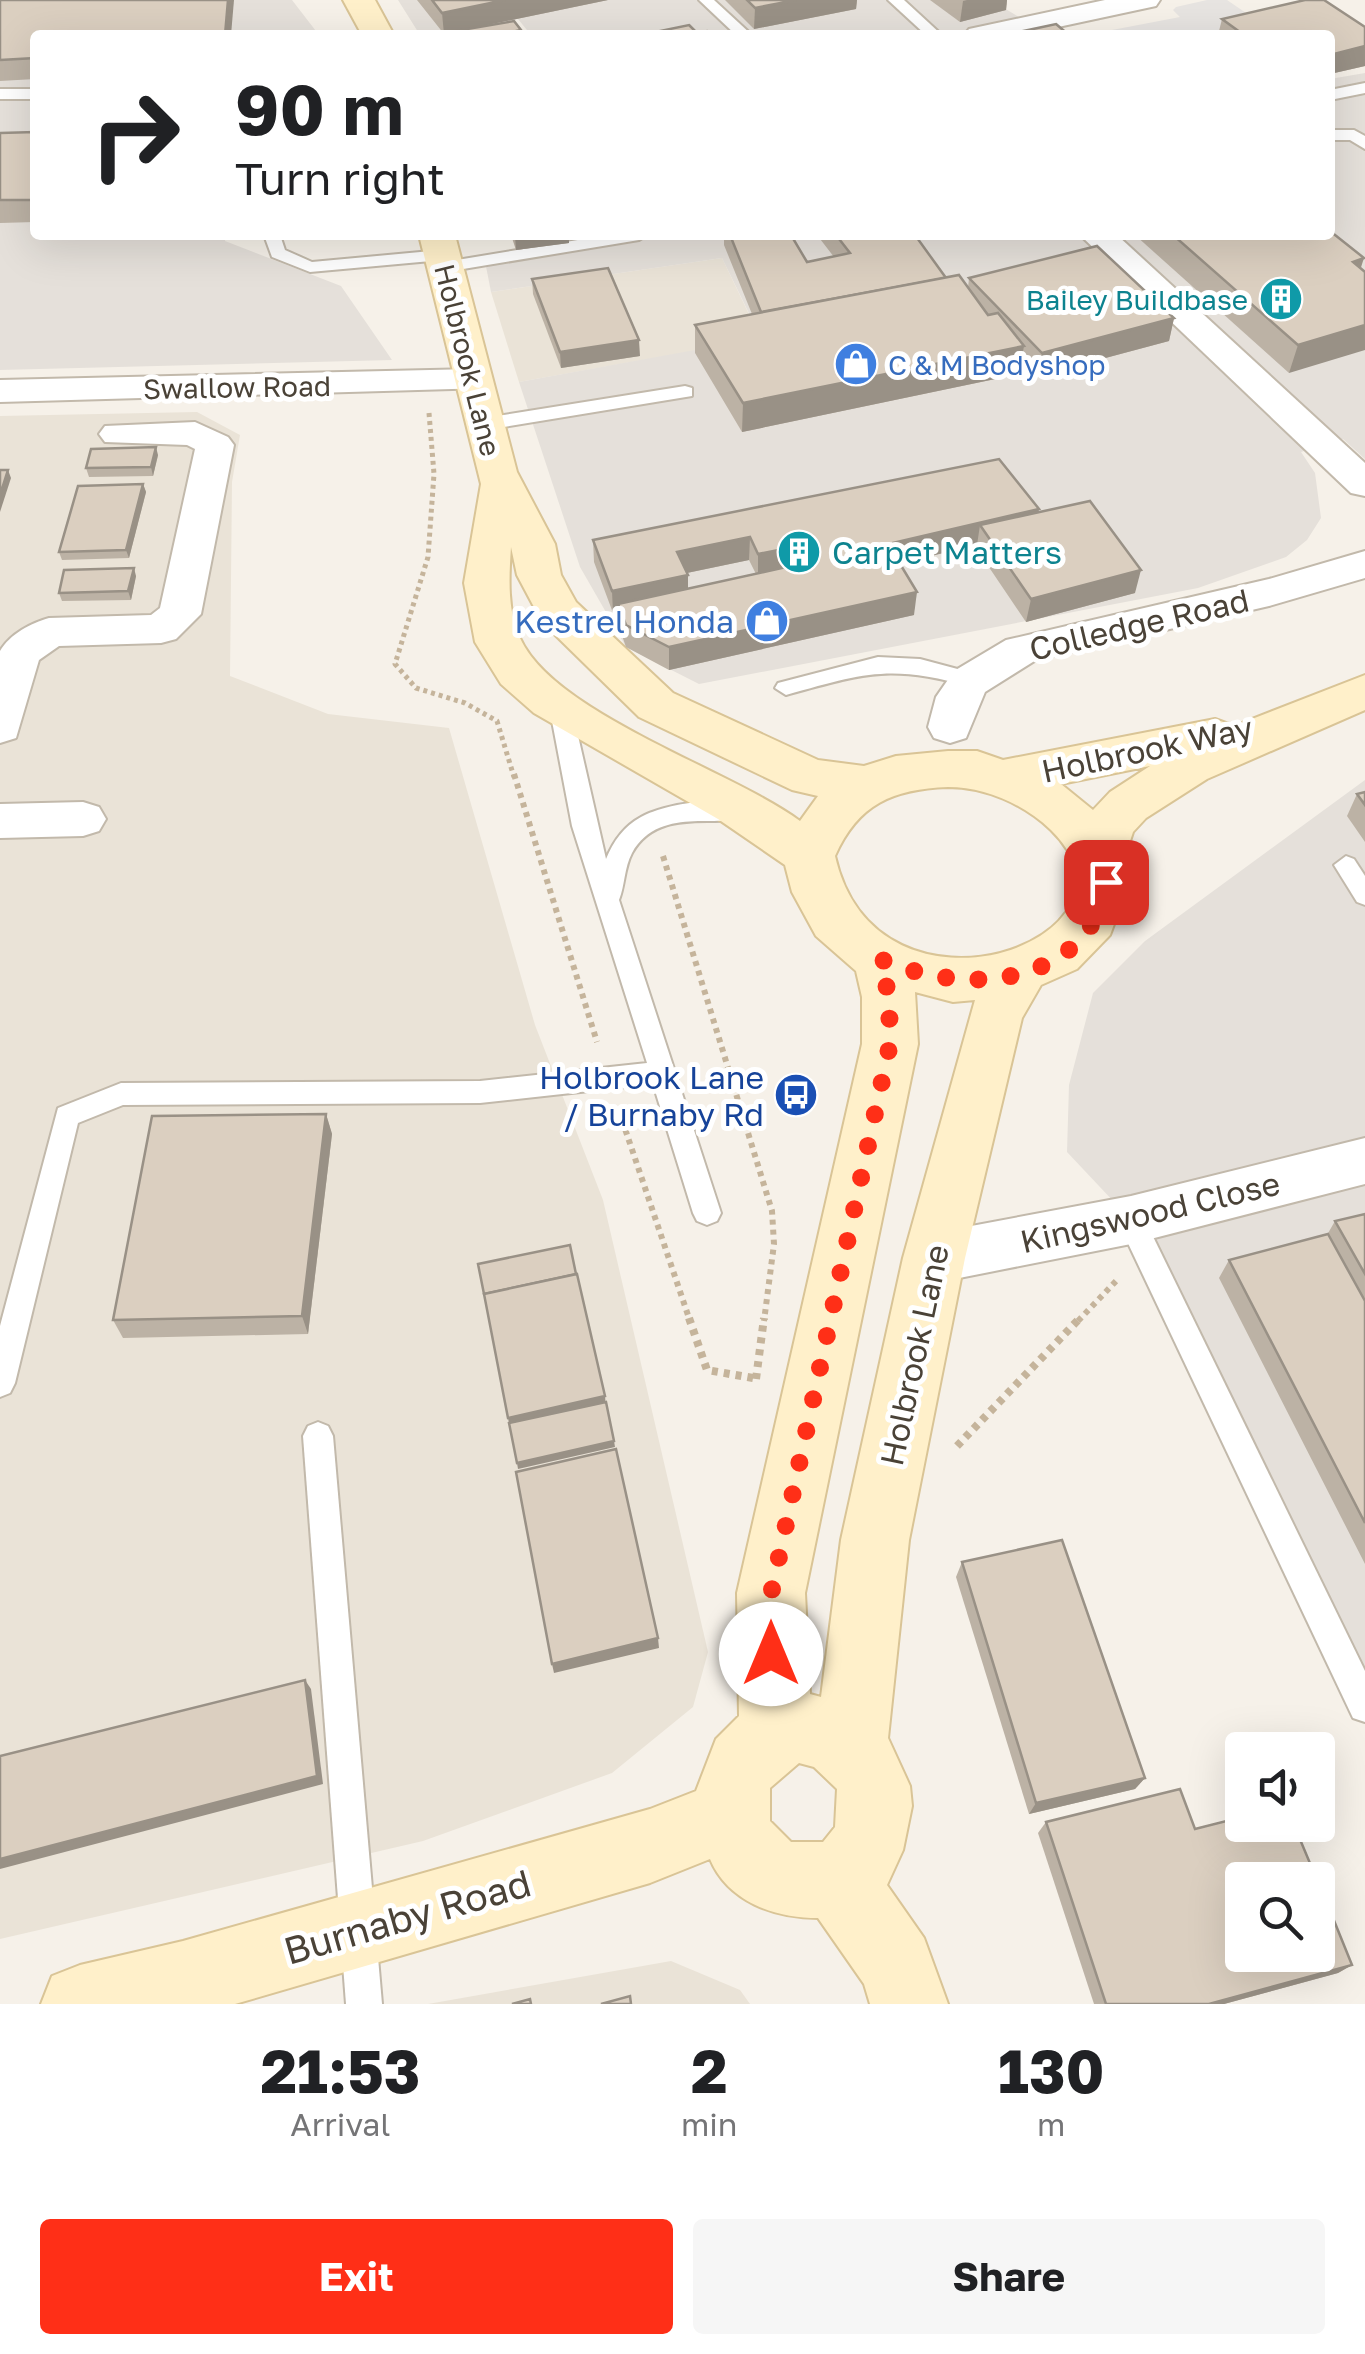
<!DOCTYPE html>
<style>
:root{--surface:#fff;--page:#f6f6f6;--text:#202124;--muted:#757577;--accent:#ff2f17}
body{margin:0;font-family:"Golos Text",sans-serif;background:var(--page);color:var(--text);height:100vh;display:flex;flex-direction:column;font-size:38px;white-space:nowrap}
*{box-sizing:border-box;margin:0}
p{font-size:32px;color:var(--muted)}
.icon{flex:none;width:55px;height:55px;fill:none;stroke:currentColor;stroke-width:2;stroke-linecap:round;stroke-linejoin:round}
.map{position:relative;height:2004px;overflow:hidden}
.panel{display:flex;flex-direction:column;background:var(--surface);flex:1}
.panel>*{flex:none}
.top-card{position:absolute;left:30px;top:30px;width:1305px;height:210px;border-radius:10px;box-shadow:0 10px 40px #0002;background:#fff;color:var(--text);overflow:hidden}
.fabs{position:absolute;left:1225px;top:1732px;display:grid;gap:20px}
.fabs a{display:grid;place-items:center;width:110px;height:110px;border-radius:10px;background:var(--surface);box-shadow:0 10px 40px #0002;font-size:50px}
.pin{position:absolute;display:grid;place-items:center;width:85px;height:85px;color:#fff;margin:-42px;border-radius:20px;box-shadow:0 5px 15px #0006}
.me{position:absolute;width:110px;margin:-55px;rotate:0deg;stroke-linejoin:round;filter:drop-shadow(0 0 8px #0008)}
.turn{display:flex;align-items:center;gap:35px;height:210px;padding:0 40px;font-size:45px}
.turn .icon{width:130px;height:130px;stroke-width:2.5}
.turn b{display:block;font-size:70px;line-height:85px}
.eta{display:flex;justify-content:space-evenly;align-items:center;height:170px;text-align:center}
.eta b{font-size:60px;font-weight:700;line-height:70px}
.action{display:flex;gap:20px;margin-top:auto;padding:20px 40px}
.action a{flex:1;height:115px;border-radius:10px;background:var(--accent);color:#fff;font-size:40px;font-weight:700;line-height:115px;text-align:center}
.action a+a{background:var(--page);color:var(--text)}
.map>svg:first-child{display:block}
.residential{fill:#eae3d7}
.industrial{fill:#e5e0da}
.parking{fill:#e7e4e1}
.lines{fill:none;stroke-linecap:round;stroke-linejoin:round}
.lane-casing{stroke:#c2b9ab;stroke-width:4}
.street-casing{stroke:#c2b9ab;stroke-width:4}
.secondary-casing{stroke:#d9c496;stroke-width:4}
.path-far2{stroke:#c5b49b;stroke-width:5;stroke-dasharray:4 4;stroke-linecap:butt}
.path-far1{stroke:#c5b49b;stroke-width:6;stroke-dasharray:5 5;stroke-linecap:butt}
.path{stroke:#c5b49b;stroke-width:8;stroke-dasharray:6 6;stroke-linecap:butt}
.lane{fill:#fff;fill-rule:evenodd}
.street{fill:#fff;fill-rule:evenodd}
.secondary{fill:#fff0ca;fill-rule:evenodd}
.wall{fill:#bcb2a5;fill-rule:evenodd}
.shaded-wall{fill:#999186}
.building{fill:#dbcfc0;stroke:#999186;stroke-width:2.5}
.route{stroke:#ff2f17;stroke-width:18;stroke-dasharray:0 32.4}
.labels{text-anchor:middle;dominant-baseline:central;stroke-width:10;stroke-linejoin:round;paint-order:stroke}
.far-culture-label{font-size:28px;fill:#0d838f;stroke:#fff;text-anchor:end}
.far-street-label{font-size:28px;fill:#4a4237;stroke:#fff}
.far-shop-label{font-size:28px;fill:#366cbe;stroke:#fff;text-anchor:start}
.culture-label{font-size:32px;fill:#0d838f;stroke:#fff;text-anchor:start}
.shop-label{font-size:32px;fill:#366cbe;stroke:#fff;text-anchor:end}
.street-label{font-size:32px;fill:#4a4237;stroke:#fff}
.transit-label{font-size:32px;fill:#164399;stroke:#fff;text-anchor:end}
.near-street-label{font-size:38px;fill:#4a4237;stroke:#fff}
</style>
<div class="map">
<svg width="1365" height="2004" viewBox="0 0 1365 2004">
<rect width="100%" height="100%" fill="#f6f1e9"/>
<g class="residential">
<polygon points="722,258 761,339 519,382 491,292"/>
<polygon points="197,412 240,435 232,482 230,676 328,714 449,728 535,1025 603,1200 708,1652 693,1707 612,1773 423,1841 0,1939 0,416"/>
<polygon points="671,1961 740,1990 750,2004 428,2004"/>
</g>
<g class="industrial">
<polygon points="109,0 292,0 319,35 35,35 35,235 226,235 225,241 341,286 392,360 0,370 0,7"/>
<polygon points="398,0 991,0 1048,35 531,35 518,19 420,35"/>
<polygon points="1365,73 1365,459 1343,439 1301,452 1315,473 1321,518 1307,540 1286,557 1198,588 699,684 626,647 580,567 519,382 761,338 722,258 491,292 484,256 612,235 1330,235 1330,79"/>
<polygon points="1365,780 1365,1706 1131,1220 1067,1152 1069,1085 1093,993 1145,941"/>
</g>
<polygon class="parking" points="1207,0 1227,0 1268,28 1240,35 1117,35 1112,30 1180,17 1173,10 1176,7"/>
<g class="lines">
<g class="lane-casing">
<g id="lane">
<polygon points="699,0 714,0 752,35 736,35"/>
<polygon points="888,0 904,0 942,35 926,35"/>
<polygon points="1365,83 1365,93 1330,100 1330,90"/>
<rect x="0" y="89" width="35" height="10"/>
<polygon points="1330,130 1354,130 1365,136 1365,149 1350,140 1330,140"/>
<polygon points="264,235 280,235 285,250 312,262 442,250 450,255 442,260 310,272 272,257"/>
<polygon points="608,235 647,235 639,240 445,272 436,267 445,262"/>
<polygon points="685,386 692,388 692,396 485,430 476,424 485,418"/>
<path d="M878 657 920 659 980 675 983 680 972 687C890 664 865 673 786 695L775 688 778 683Z"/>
<path d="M560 697 571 705 606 859C613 842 624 826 641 817 661 805 731 791 745 812 730 834 661 801 632 853 624 868 625 885 619 900L721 1213 717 1221 707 1225 697 1221 693 1213 653 1084 480 1103 123 1105 78 1123 15 1383 10 1393 0 1397V1326L58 1108 121 1083 480 1081 647 1063 572 826 549 705Z"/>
<polygon points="1346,856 1354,859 1365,876 1365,905 1357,902 1334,865"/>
<polygon points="1131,1208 1141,1212 1365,1671 1365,1722 1353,1718 1117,1220 1121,1212"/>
<polygon points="318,1422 328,1426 333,1436 382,2004 346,2004 303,1436 308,1426"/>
</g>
</g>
<g class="street-casing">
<g id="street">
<polygon points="1105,0 1160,0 1156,6 1021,35 964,35 969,29"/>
<polygon points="1080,235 1117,235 1365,463 1365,496 1351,493"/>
<polygon points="474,369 487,372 492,380 487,388 0,402 0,380"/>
<path d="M195 422 228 437 234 445 201 614 176 639 161 643 59 646 39 660 16 738 0 743V651C10 634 31 623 49 618L151 615 160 608 195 449 187 445 105 442 99 434 105 426Z"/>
<polygon points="1365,551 1365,578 1269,606 1036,660 985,692 966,738 950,743 934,738 928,727 936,697 954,671 1006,640 1269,579"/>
<polygon points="83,802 99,807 106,819 99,831 83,836 0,838 0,804"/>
<polygon points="1365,1138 1365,1184 1131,1244 934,1283 914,1275 906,1258 914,1241 934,1233 1131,1196"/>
</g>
</g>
<g class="secondary-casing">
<g id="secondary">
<polygon points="343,0 375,0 394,35 362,35"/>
<path d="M419 235H455L517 472 555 544 561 575 576 602 673 693 818 760 864 766 896 756 948 751H977L1003 760 1215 719 1234 726 1365 675V710L1207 779 1146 818 1133 832 1124 859 1130 881 1110 935 1077 969 1041 985 1022 1018 965 1258 909 1540 888 1738 910 1786 912 1806 903 1850 887 1885 924 1938 948 2004H870L864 1984 818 1918C775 1918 728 1902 710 1859L650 1883 235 2004H41L52 1976 80 1965 183 1941 650 1809 696 1791 716 1739 739 1716 737 1593 862 1044V997L856 971 816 936 792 892 785 865 718 819 534 713 501 684 475 642 464 583 481 484ZM511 547 517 575 542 622 639 717 792 790 818 796 800 821C731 770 554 714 520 638 507 610 509 577 511 547ZM1150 766 1110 792 1093 810 1061 784ZM948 787C985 787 1024 804 1051 830 1162 938 877 1041 835 856 858 804 893 789 948 787ZM915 992 953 1002 975 1000 903 1258 841 1540 821 1697 810 1694 805 1593 918 1044ZM799 1763 814 1767 837 1789 835 1827 823 1842H791L770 1821V1788Z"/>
</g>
</g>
<polyline class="path-far2" points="429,413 434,474 428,557 395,664 416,688 465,703 497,721 514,777"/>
<g class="path-far1">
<polyline points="514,774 597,1042"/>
<polyline points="663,856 772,1211 774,1244 764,1321"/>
<polyline points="619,1111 690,1321"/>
<polyline points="1078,1321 1118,1279"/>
</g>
<g class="path">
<polyline points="689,1318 707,1370 753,1378"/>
<polyline points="756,1379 764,1318"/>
<polyline points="957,1446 1080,1318"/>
</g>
<use href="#lane" class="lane"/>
<use href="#street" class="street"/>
<use href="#secondary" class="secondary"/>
</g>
<g class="wall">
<polygon points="0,0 35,35 35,79 0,81"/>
<polygon points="417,0 608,0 448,33 521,30 522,35 438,35 444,34"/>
<polygon points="725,0 857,0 856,9 754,29"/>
<polygon points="930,0 1007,0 1006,10 960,22"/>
<polygon points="1222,19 1365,27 1365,66 1330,74 1330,35 1218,35"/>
<polygon points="35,132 35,222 0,223 0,133"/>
<polygon points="511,235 569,235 569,243 516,250"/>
<polygon points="724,235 791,235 807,262 834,257 817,235 915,235 946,278 968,288 969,278 1174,318 1169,341 1038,376 1022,358 1019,374 742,432 695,353 695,325 752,314 724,245"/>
<polygon points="1135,235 1330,235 1364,258 1289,373"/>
<polygon points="532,279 640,356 561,368 533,294"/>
<polygon points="158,455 153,476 89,477 86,468"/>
<polygon points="143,484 146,492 129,558 62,560 59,552"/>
<path d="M1039 509 1038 512 1135 593 1026 622 976 548 977 545 899 563 914 615 669 670 626 647 619 627V612L613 613 594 562 593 540ZM749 560 756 574 688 589 687 573Z"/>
<polygon points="136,576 131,600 62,601 59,593"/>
<polygon points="1365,792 1365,842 1347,816 1357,794"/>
<polygon points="326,1114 332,1134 308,1334 123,1338 113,1320"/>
<polygon points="1365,1214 1365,1564 1219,1278 1229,1260 1327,1235 1335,1221"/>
<polygon points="962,1562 1145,1778 1135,1789 1029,1814 956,1577"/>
<polygon points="1046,1822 1195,1829 1352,1965 1338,1973 1224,2004 1094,2004 1038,1833"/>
</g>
<g class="shaded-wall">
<polygon points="228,0 234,0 231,35 225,35"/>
<polygon points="505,0 608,0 444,34 442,13"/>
<polygon points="796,0 857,0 856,9 754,29 755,8"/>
<polygon points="967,0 1007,0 1006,10 960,22 963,1"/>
<polygon points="521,30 522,35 497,35"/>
<polygon points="1365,46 1365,66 1330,74 1330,55"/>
<polygon points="515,235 569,235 569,243 516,250"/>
<polygon points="1364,258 1355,286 1353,262"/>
<polygon points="1174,318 1169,341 1038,376 1042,353"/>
<polygon points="1365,325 1365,350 1289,373 1298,345"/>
<polygon points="639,340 640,356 561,368 560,352"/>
<polygon points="1024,346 1019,374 742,432 743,403"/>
<polygon points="156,447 158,455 153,476 151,467"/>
<polygon points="8,470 11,478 0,512 0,495"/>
<polygon points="143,484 146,492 129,558 126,550"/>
<polygon points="1039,509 1034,532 980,525 977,545 885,567 888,544"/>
<polygon points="750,537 749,560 677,575 677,552"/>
<polygon points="789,548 787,570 758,576 758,554"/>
<polygon points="134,568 136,576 131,600 128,591"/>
<polygon points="1141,570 1135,593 1026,622 1031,599"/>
<polygon points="688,575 688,597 618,604 619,612 613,613 612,591"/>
<polygon points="917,592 914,615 669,670 669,647"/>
<polygon points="326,1114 332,1134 308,1334 302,1316"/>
<polygon points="605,1396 606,1408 510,1429 508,1418"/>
<polygon points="614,1441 615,1447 518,1469 517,1463"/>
<polygon points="658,1638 659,1648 554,1673 552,1664"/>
<polygon points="305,1680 311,1689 323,1784 0,1869 0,1859"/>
<polygon points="1145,1778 1135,1789 1029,1814 1036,1803"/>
<polygon points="1352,1965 1338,1973 1224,2004 1209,2004"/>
</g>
<g class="building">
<polygon points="0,0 228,0 225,35 35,35 35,58 0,60"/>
<polygon points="432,0 505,0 442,13"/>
<polygon points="747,0 796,0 755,8"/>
<polygon points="1305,0 1324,0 1365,27 1365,46 1330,55 1330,35 1244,35 1222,19"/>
<polygon points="514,21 521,30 497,35 438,34"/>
<polygon points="1056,24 1069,35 1005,35"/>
<polygon points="689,25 697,33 707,31 711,35 641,35"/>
<polygon points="35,132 35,200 0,200 0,133"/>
<polygon points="1330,231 1364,258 1353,262 1365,272 1365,325 1298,345 1173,235 1330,235"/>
<polygon points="730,235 791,235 807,262 850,253 836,235 915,235 946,278 761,312"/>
<polygon points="1097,246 1174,318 1042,353 969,278"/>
<polygon points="608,268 639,340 560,352 532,279"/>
<polygon points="959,275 988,315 998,313 1024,346 743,403 695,325"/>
<polygon points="156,447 151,467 86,468 91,449"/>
<polygon points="999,459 1039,509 888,544 917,592 669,647 626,625 618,604 800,564 789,548 758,554 750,537 677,552 688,575 612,591 593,540"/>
<polygon points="0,470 8,470 0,495"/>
<polygon points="143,484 126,550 59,552 78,486"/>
<polygon points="1090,501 1141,570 1031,599 980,525"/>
<polygon points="134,568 128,591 59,593 64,570"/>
<polygon points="1365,792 1365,805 1357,794"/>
<polygon points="326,1114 302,1316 113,1320 152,1116"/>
<polygon points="1365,1214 1365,1274 1335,1221"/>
<polygon points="1328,1234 1365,1301 1365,1523 1229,1260"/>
<polygon points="570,1245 576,1274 484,1294 478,1264"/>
<polygon points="577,1274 605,1396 508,1418 484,1294"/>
<polygon points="606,1402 614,1441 517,1463 509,1423"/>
<polygon points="616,1449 658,1638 552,1664 516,1472"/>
<polygon points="1062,1540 1145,1778 1036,1803 962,1562"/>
<polygon points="305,1680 317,1776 0,1859 0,1756"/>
<polygon points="1180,1789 1195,1829 1242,1817 1242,1825 1294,1825 1317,1880 1242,1880 1242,1955 1318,1955 1318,1881 1352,1965 1209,2004 1106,2004 1046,1822"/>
<polygon points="630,1996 631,2004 601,2004"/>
<polygon points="530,1999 531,2004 512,2004"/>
</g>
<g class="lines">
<path class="route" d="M771 1654V1594L890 1044 889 997 880 959C943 987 1036 993 1086 933 1097 919 1101 899 1106 882"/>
</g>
<defs>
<g id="building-disc" transform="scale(2.25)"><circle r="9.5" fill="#0f9aa8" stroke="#fff"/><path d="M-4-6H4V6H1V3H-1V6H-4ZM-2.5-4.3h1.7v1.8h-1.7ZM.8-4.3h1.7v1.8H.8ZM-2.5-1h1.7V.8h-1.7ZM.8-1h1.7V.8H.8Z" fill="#fff"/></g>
<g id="shop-disc" transform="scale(2.25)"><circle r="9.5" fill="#3f7fe0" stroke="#fff"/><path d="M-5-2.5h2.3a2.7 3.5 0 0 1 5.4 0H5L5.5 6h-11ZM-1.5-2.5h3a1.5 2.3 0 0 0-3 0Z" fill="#fff"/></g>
<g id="bus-disc" transform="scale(2.25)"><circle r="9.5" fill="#1a4fb4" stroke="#fff"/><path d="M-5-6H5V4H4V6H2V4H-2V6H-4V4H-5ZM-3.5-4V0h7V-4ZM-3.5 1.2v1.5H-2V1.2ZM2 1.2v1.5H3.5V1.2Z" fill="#fff"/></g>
</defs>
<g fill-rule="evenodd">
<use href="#building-disc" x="1281" y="299"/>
<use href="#shop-disc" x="856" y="364"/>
<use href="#building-disc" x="799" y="552"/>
<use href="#shop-disc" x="767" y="621"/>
<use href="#bus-disc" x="796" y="1095"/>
</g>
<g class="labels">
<g class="far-culture-label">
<text x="1248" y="299">Bailey Buildbase</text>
</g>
<g class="far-street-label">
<text transform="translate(468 360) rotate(76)">Holbrook Lane</text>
<text transform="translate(237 387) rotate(-1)">Swallow Road</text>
</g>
<g class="far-shop-label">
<text x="888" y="364">C &amp; M Bodyshop</text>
</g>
<g class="culture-label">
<text x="832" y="552">Carpet Matters</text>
</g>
<g class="shop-label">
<text x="734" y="621">Kestrel Honda</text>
</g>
<g class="street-label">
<text transform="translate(1139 624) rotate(-13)">Colledge Road</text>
<text transform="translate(1147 749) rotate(-12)">Holbrook Way</text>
<text transform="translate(1150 1212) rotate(-13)">Kingswood Close</text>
<text transform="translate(914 1355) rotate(-78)">Holbrook Lane</text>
</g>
<g class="transit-label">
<text x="764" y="1077">Holbrook Lane<tspan x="764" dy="37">/ Burnaby Rd</tspan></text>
</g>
<g class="near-street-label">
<text transform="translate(407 1916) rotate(-16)">Burnaby Road</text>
</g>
</g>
</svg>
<div class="fabs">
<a><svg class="icon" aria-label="sound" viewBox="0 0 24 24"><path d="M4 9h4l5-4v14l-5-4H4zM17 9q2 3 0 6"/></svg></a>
<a><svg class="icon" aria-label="search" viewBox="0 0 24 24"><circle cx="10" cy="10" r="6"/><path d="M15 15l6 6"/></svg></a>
</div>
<div class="pin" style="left:1106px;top:882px;background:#d93025"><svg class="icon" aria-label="arrive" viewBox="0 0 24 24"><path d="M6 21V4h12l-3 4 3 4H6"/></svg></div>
<svg class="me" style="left:771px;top:1654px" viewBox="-20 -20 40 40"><circle r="19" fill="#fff"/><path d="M0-13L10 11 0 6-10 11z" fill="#ff2f17"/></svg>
<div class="top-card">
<div class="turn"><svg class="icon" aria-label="right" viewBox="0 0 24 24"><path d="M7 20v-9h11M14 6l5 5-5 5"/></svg><div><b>90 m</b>Turn right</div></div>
</div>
</div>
<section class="panel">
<div class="eta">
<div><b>21:53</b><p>Arrival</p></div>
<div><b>2</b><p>min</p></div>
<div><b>130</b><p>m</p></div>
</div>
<div class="action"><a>Exit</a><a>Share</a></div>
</section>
